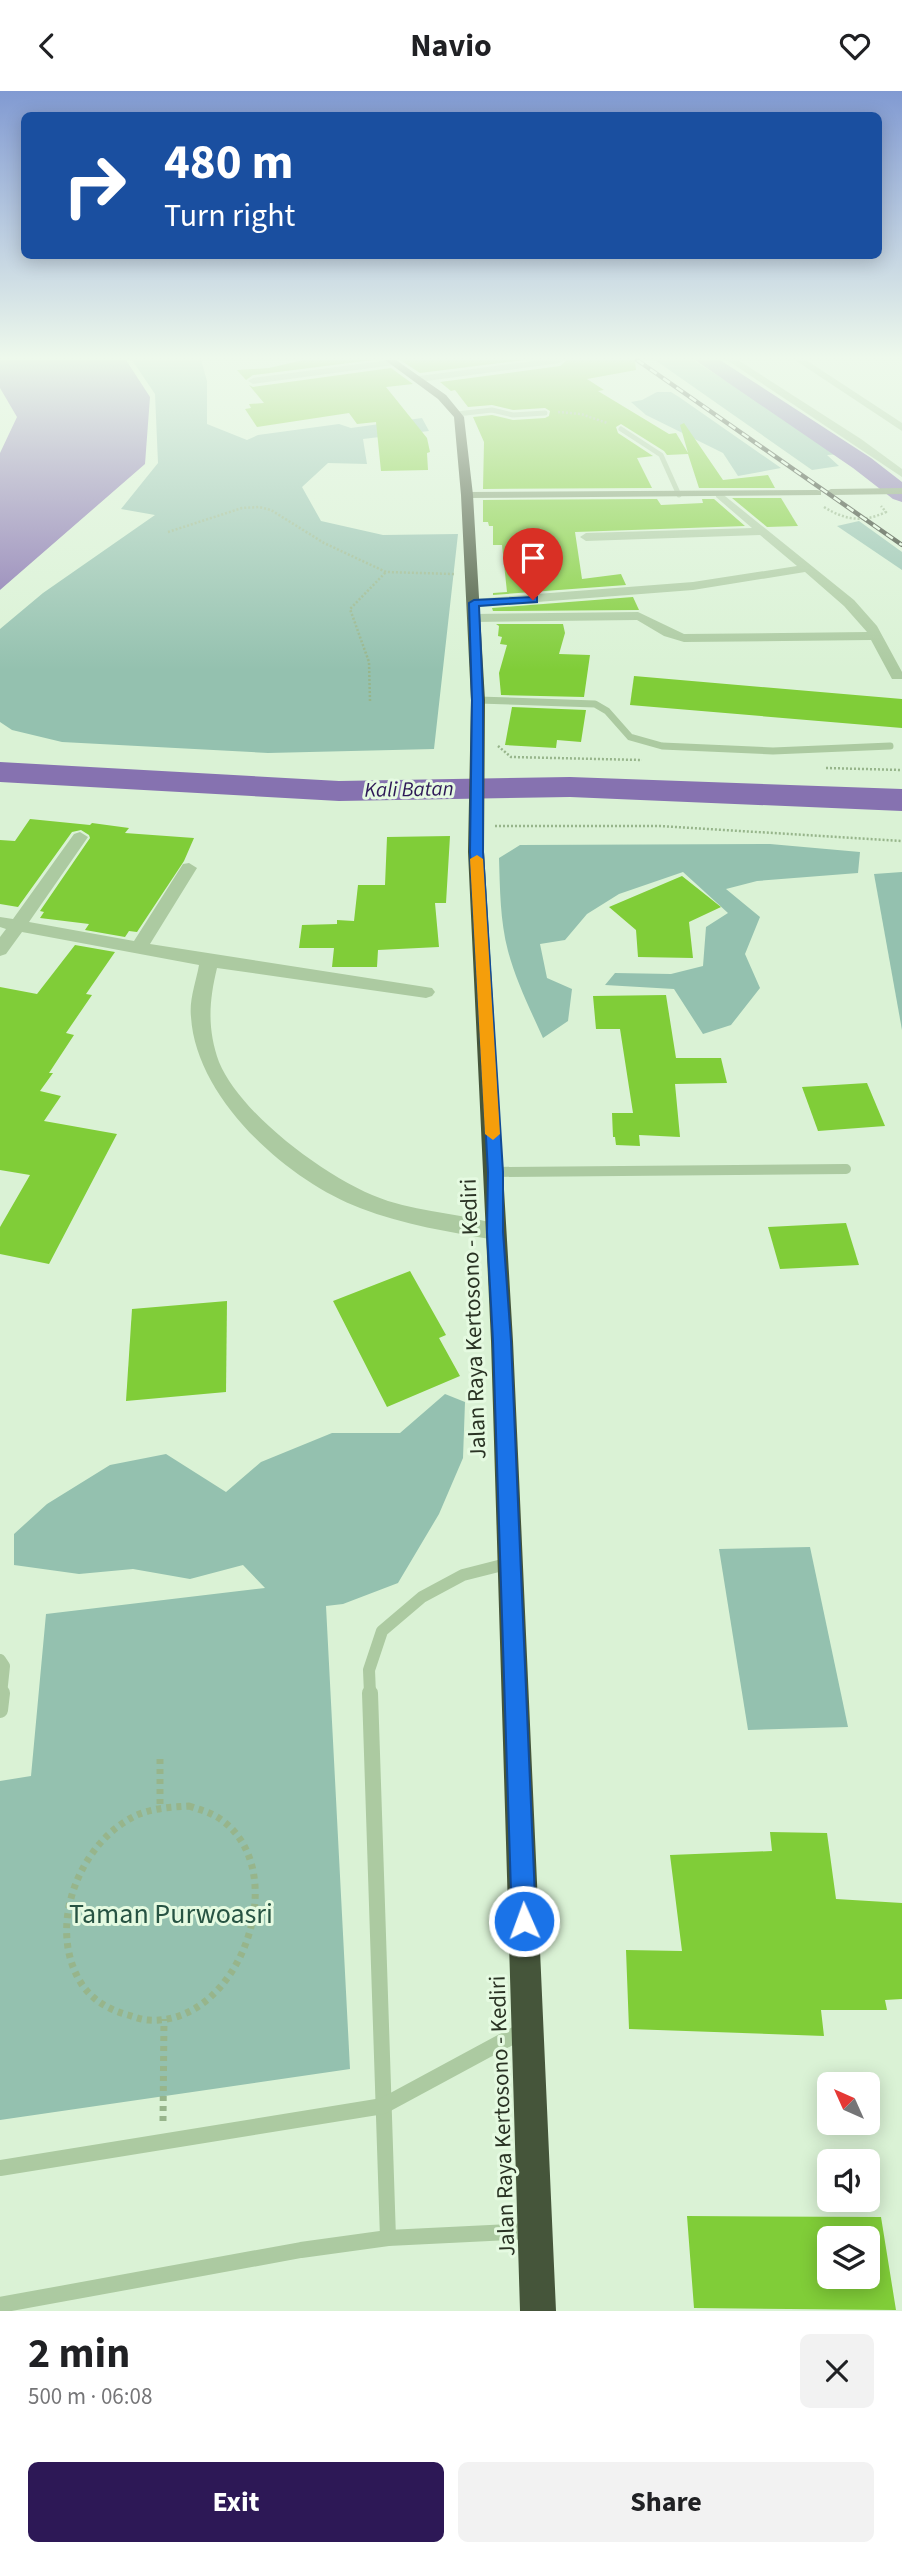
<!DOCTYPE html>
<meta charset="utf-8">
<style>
:root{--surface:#fff;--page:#f2f2f2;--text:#202124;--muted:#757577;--accent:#2d1856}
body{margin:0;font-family:"Source Sans 3",sans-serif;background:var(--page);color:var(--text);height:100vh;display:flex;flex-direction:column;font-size:26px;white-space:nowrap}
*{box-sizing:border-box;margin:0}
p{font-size:23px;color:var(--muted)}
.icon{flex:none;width:38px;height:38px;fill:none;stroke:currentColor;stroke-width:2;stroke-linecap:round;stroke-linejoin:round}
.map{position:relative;height:2220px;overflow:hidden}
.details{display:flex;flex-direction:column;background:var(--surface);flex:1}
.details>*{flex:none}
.hud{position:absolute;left:21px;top:21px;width:861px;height:147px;border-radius:10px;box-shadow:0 4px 18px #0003;background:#1a4fa0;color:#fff;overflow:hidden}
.needle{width:46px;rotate:315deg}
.fabs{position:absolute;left:817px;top:1981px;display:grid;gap:14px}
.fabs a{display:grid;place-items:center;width:63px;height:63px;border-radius:10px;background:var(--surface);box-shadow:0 4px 18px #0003;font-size:35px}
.pin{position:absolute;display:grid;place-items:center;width:60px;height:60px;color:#fff;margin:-72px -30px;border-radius:50% 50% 50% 0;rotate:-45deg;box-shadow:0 0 7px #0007}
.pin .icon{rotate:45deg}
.me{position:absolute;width:77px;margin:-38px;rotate:358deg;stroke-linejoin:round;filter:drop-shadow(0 0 5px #0008)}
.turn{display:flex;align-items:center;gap:24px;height:147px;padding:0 28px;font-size:32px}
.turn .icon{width:91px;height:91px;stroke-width:2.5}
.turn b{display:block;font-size:49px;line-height:60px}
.round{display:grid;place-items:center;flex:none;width:74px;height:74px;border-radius:10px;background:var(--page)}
.summary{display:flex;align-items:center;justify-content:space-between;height:119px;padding:0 28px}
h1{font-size:42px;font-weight:700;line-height:52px}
.button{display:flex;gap:14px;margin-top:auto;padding:14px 28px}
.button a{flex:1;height:80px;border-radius:10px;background:var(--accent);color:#fff;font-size:28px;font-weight:700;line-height:80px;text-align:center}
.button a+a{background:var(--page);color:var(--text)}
header{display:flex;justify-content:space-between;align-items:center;height:91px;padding:0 28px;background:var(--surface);font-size:32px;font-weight:700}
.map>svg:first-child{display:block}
.green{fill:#94c1af}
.water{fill:#8672b0}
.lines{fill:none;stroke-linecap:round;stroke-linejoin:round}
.river{fill:#8672b0;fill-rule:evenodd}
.building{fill:#80cd38;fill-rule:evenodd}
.path-far1{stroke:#97b58b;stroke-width:2.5;stroke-dasharray:2 2;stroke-linecap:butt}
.path{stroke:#97b58b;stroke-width:7;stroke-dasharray:5 5;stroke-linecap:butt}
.lane-far4{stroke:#accaa1;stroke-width:5}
.lane-far3{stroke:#accaa1;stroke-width:7}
.lane-far2{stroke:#accaa1;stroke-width:10}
.lane-far1{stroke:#accaa1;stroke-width:12}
.lane{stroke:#accaa1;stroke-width:16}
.street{fill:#accaa1;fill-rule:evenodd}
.secondary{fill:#829d72;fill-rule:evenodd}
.highway{fill:#45553a;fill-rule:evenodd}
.rail-casing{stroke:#2a3324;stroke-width:4.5}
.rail{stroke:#e5fae1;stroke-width:2.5;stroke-dasharray:8;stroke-linecap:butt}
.route{fill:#1a73e8;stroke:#114b97;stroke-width:2}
.slow{fill:#f59e0b}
.labels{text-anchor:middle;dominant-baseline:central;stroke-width:6;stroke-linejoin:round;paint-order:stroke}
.far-water-label{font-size:21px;font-style:italic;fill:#2d1856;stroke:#e5fae1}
.street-label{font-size:23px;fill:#2a3324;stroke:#e5fae1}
.near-park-label{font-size:28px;fill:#275343;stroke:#e5fae1}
</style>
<header><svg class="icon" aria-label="back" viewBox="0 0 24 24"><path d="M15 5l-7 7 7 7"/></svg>Navio<svg class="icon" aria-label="heart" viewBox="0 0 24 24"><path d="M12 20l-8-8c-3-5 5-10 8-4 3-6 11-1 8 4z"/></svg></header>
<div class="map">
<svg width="902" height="2220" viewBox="0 0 902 2220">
<rect width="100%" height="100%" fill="#daf2d5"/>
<g class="green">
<polygon points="132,269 201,269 207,290 207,333 247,349 258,344 339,333 351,337 422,327 429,340 363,348 367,373 328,372 302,396 321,430 383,444 458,443 434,658 268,662 62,651 12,639 0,631 0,538 43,502 155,424 121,418 158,372 155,303"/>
<polygon points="655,269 693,269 842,363 827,364 839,375 812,379"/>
<polygon points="657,301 671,301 679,306 781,377 738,385 723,362 646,324 631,311 642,309"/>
<polygon points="859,430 902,461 902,479 837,435"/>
<path d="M770 753 860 761 858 782 757 790 726 798 760 826 745 863 760 897 731 934 703 943 674 898 605 894 615 882 671 883 703 875 706 836 728 822 683 781 619 803 587 823 565 849 540 853 547 887 572 898 568 930 543 947C530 918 516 890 508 860 500 829 500 798 499 767L520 754Z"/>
<polygon points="902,781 902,939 874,783"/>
<polygon points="445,1303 465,1311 463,1367 439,1423 398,1492 343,1513 326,1515 350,1978 0,2029 0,1690 31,1685 46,1523 265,1497 243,1474 190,1488 133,1478 79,1483 14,1474 14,1443 47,1413 110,1374 166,1363 226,1401 261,1371 332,1342 400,1342"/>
<polygon points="810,1456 848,1636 748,1639 719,1458"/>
</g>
<polygon class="water" points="0,269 126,269 150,306 145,373 0,499 0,362 17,326 0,297"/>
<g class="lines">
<g class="river">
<polygon points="695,269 720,269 871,367 902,391 902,411 893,408 853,377"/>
<polygon points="0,671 339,690 570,686 902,698 902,720 570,706 339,710 0,691"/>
</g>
</g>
<g class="building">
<polygon points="303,269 373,269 253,284 246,289 237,279 269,277"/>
<polygon points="400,269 524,269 420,282"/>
<polygon points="567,269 635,269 636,279 587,288 604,299 598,300 669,343 676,342 688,362 680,334 684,332 723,389 768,384 775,397 699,397 688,363 667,364 664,360 621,333 616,336 618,342 653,365 637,367 652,397 483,398 484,351 473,326 492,324 513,329 545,327 549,325 550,320 545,317 513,319 492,314 468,316 455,299 451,300 440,291 560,275"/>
<polygon points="391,277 413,293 386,296 427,347 430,361 427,362 428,379 381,380 376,331 357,333 349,322 257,336 245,318 251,317 249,313 264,312 249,294 253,296"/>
<polygon points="732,407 781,407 798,435 767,436"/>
<polygon points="657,408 661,414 703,412 702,408 714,408 745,435 575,441 582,488 621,483 626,494 493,504 493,502 507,501 502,454 493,454 493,435 489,435 488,431 483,431 483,409"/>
<polygon points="633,506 639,519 493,520 492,517"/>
<polygon points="496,533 563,533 565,542 559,563 590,564 584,606 501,604 499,582 507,554 500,553 502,546 498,545 499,535"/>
<polygon points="634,585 902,608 902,637 630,614"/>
<polygon points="512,616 586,619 581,651 557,649 556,657 505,654"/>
<polygon points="30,728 90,734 92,732 129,737 125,742 194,747 184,770 137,841 129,840 125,846 85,839 89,833 40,827 44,821 40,820 90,747 89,744 81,739 72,741 18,816 0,813 0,749 15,750"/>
<polygon points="450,745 446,812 435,812 439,856 378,859 377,876 332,876 334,857 299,857 302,834 337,833 337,829 354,830 358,794 385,794 387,746"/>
<polygon points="682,785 721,816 689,831 693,867 638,866 636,839 609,816"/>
<polygon points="75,854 115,861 86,903 92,904 66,942 74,944 49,982 53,982 40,1000 61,1005 44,1030 117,1043 49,1173 0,1163 0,1136 30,1084 0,1079 0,896 37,903"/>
<polygon points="666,904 676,967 721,967 727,992 675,993 680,1046 639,1044 640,1055 616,1054 615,1046 613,1046 612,1022 633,1022 620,938 596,938 593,905"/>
<polygon points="867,992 885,1035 818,1040 802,996"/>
<polygon points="846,1132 859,1174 780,1178 768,1136"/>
<polygon points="410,1180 446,1244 439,1247 460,1285 387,1316 333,1210"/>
<polygon points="227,1210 226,1301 126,1310 132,1218"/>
<polygon points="770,1741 827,1742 836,1808 902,1812 902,1908 885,1909 887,1919 821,1919 824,1945 629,1938 626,1859 682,1860 670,1764 772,1760"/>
<path d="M687 2125 881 2126 896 2219 694 2217ZM830 2147H868V2186H830Z"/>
</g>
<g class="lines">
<g class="path-far1">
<polyline points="558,321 581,323 607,332"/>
<path d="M824 416C845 429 863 432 886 421L881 415"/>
<polyline points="168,441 242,417 259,416 271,419 324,452 386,481 454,483"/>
<polyline points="370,610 369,571 350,518 386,481"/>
<polyline points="498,655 511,666 642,669"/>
<polyline points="826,677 902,679"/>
<polyline points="495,735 660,735 902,750"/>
</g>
<g class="path">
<polyline points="160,1668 160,1716"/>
<path d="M189 1715C201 1719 213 1722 223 1730 294 1784 238 1935 149 1929 142 1929 135 1926 128 1924 109 1919 92 1909 81 1892 46 1836 79 1751 137 1724 153 1717 172 1716 189 1715Z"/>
<polyline points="163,2030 164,1928"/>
</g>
<g class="lane-far4">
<polyline points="457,323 492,319 513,324 545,322"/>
<polyline points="621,338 661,364 679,404"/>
</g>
<polyline class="lane-far3" points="478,609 595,613 607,620 630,646 662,655 773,660 890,655"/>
<polyline class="lane-far2" points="495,1081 846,1078"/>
<g class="lane-far1">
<polyline points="0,1569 4,1575 1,1603"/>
<polyline points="370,1603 369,1579 382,1540 422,1506 463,1484 510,1472"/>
</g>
<g class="lane">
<polyline points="370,1602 388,2147"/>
<polyline points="0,1619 2,1602"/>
<polyline points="0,2077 383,2015 522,1940"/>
<polyline points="0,2214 301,2159 388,2147 530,2140"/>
</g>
<g class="street">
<polygon points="390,269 399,271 394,274 253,293 248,290 253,287"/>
<polygon points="541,269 565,269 560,272 419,291 414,288 419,285"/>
<polygon points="727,269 738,269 861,348 902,378 902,386"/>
<polygon points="795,269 806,269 902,332 902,340"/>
<polygon points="720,401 854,509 877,535 902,581 902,588 892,588 871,549 684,551 664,545 637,529 475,531 468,527 475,523 638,521 684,543 867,541 844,515 805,481 693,499 474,516 468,512 474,508 693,491 797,475 760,444 586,450 580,446 586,442 752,437 716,406 716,402"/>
<path d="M80 741 88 746 29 831 134 850 183 773 189 772 197 777 150 853 432 897 435 901 432 905 426 907 217 877C209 910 207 938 219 971 241 1025 334 1093 388 1110 426 1122 466 1123 503 1135L506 1141 503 1147 495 1149C450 1141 404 1134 360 1117 288 1090 196 1008 191 926 189 909 196 891 199 874L22 841 6 863 0 865V846L6 838 0 836V826L13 828 74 743Z"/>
</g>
<g class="secondary">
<polygon points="902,397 902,403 831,404 825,401 831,398"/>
<polygon points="817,399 821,400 821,404 467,407 461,404 467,401"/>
</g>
<polygon class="highway" points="385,269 396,269 446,304 464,326 473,404 485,609 484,761 513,1250 556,2220 520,2220 491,1250 468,761 471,609 461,404 454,326 438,308"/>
<g class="rail-casing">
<polyline id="rail" points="637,269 902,454"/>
</g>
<use href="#rail" class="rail"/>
</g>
<linearGradient id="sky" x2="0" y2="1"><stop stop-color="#819ad2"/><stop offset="0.46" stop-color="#eef9ec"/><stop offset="1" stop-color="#eef9ec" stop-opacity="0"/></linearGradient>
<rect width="902" height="579" fill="url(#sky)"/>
<polygon class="route" points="533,506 537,506 537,511 479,515 483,609 483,761 503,1081 503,1141 511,1250 536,1830 532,1838 524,1842 516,1838 512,1830 493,1250 487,1141 488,1081 470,761 472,609 469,512 474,509"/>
<polygon class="slow" points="477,764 483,768 500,1043 493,1049 485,1043 470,768"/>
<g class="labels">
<g class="far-water-label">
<text transform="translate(409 698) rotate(-1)">Kali Batan</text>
</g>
<g class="street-label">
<text transform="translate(473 1228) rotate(-92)">Jalan Raya Kertosono - Kediri</text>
<text transform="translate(502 2025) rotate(-92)">Jalan Raya Kertosono - Kediri</text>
</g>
<g class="near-park-label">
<text x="171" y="1823">Taman Purwoasri</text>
</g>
</g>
</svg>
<div class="fabs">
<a><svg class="needle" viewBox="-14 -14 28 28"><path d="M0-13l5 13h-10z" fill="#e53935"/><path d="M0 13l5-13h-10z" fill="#757577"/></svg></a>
<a><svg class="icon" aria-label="sound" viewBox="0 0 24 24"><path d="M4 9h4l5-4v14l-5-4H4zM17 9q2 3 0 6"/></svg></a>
<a><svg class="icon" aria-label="layers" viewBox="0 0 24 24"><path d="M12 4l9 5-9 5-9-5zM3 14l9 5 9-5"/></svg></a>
</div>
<div class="pin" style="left:533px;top:509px;background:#d93025"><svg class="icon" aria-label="arrive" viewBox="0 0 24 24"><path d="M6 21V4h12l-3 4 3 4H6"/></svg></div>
<svg class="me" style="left:524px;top:1830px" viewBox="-20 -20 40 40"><circle r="17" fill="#1a73e8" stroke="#fff" stroke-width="3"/><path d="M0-11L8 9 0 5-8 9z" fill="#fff"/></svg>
<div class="hud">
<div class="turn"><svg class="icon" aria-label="right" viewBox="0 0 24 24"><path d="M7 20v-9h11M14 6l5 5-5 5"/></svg><div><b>480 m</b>Turn right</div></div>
</div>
</div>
<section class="details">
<div class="summary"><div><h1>2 min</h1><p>500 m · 06:08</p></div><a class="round"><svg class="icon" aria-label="close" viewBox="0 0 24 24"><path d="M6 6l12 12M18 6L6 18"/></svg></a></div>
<div class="button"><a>Exit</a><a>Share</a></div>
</section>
